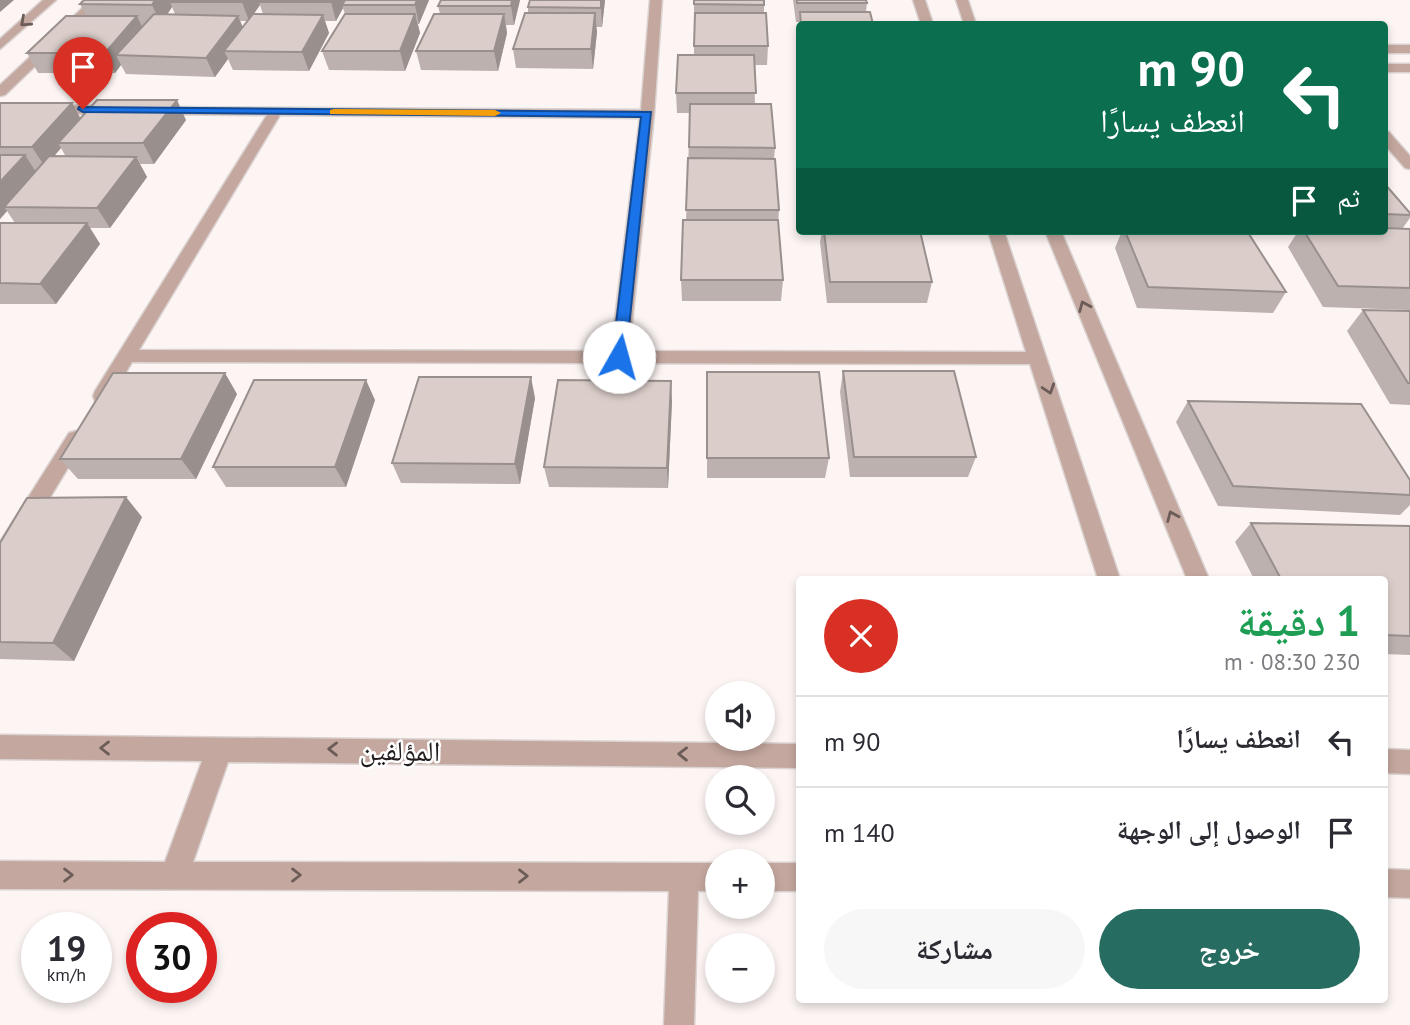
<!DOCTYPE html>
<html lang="ar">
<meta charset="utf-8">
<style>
:root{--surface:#fff;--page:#f7f7f7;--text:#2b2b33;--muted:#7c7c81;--line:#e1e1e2;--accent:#276c60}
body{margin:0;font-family:"PT Sans","Noto Naskh Arabic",sans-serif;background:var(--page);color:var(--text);direction:rtl;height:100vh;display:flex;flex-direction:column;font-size:26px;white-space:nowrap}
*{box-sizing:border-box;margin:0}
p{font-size:23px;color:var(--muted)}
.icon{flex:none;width:38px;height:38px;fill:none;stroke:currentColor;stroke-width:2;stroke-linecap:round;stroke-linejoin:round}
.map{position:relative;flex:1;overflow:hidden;direction:ltr}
.drawer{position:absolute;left:796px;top:576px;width:592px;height:427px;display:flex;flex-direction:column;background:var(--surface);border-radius:7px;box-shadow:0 4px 10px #0003;direction:rtl}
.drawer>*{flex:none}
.hud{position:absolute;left:796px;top:21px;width:592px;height:214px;border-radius:7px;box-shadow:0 4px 10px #0003;direction:rtl;background:#0b6e4f;color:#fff;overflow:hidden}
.buttons{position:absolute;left:705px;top:681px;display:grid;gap:14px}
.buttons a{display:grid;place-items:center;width:70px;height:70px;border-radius:50%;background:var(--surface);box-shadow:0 4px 10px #0003;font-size:35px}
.speed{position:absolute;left:21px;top:912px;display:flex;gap:14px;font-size:35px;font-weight:700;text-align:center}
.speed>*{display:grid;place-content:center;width:91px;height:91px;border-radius:50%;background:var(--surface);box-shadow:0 4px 10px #0003;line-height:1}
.speed small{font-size:18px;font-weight:400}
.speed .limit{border:10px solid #d22;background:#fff;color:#111}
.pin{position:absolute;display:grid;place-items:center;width:60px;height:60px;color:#fff;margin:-72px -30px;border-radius:50% 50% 50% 0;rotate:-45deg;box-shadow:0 0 7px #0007}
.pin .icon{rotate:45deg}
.me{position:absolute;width:77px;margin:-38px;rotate:7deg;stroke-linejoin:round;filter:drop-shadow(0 0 5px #0008)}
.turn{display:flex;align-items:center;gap:24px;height:147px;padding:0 28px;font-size:32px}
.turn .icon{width:91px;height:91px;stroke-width:2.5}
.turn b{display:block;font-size:49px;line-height:60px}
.then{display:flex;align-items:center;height:66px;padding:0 28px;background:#0003;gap:14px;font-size:26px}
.round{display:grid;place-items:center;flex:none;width:74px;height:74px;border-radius:37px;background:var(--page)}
.head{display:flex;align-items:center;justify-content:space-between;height:119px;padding:0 28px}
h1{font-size:42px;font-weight:800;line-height:52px;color:#1e9e55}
.action{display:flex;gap:14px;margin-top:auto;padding:14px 28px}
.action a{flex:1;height:80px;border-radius:42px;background:var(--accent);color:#fff;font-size:28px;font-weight:800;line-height:80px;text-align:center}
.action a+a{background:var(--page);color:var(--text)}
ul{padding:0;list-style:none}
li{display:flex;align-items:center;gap:21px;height:91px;padding:0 28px;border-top:2px solid var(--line)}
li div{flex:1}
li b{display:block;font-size:26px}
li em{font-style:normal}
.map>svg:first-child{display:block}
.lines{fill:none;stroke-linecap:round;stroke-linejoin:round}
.minor-casing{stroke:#dad3d1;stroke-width:3}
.minor{fill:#c4a89f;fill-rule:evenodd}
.wall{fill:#bcb1ae;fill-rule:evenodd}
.shaded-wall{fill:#99908d}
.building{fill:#dbceca;stroke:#99908d;stroke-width:2}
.oneway{stroke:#6b5c58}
.route{fill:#1a73e8;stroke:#114b97;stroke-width:2}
.slow{fill:#f59e0b}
.labels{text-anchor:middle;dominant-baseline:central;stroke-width:5;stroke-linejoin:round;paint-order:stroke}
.near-street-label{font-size:28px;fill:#231e1d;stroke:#fff}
</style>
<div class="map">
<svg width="1410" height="1025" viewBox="0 0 1410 1025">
<rect width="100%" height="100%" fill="#fdf5f3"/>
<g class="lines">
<g class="minor-casing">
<g id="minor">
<polygon points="43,0 56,0 0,49 0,39"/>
<polygon points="91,0 104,0 5,95 0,96 0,85"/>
<path d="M650 0H662L654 114 629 351 1026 352 988 231H1004L1120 579H1098L1030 364 132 362 109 401H95L93 396 95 391 267 115 153 114 148 113V107L641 110ZM280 115 640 118 611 351 139 350Z"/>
<polygon points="913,0 925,0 933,24 921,24"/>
<polygon points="956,0 968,0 976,24 964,24"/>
<rect x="1384" y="45" width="26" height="8"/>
<rect x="1384" y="64" width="26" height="8"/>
<polygon points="0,105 117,106 124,110 117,114 0,113"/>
<polygon points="1384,131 1389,132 1410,156 1410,169 1405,168 1384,144"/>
<polygon points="1045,231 1061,231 1209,579 1187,579"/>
<polygon points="76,431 83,433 86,438 8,567 0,570 0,542 69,433"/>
<polygon points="0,735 800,744 800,768 228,762 193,862 718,863 718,891 698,891 694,1025 664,1025 669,891 0,889 0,861 165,862 202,761 0,759"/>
<polygon points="1384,749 1410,750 1410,774 1384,773"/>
<rect x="763" y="863" width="37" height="28"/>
<polygon points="1384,869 1410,870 1410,898 1384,897"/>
</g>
</g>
<use href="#minor" class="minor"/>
</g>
<g class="wall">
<path d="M84 0H429L419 24H418L420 33 405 71 329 70 322 51 345 14 343 8 336 21H325L329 33 309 71 233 70 228 59 215 77 126 74 121 65 115 73H38L27 53 86 16 80 4ZM260 5 263 14H253ZM172 7 175 14H167ZM240 21H248L243 27Z"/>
<polygon points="520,0 514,25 506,25 507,33 498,71 421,70 416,51 440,14 438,6"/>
<polygon points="530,0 605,0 602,27 596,27 597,32 593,69 516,68 513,49 528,13 528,7"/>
<polygon points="694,0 764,5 764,13 768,46 767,65 754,65 755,104 775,148 774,159 779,210 778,224 783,280 781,301 682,301 681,280 686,220 690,113 677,113 676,93 694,55"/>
<polygon points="793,0 866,0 867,3 866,12 873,24 800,24 800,44 798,31 799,22 796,22"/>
<polygon points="798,54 800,54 800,102 796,74"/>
<path d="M0 103H72L80 118 186 120 154 164H140L147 177 110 228H90L100 244 56 304H0V223H15L7 211 0 219ZM61 148 66 157 54 156Z"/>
<polygon points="1384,183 1410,213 1410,218 1402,229 1410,229 1410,310 1323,307 1288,247 1297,233 1272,231 1384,231"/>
<polygon points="822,231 920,231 932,282 927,303 827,303 820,242"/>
<polygon points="1122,231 1247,231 1286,292 1273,313 1137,308 1115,248"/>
<polygon points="1363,310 1410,311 1410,405 1390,404 1347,331"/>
<polygon points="843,371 976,457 968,477 850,477 840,392"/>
<polygon points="707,372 829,458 825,478 707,478"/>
<polygon points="237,394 196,479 78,479 60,459"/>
<polygon points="535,398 520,484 401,483 392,463"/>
<polygon points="375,400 346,487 226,487 213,467"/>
<polygon points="672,401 668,488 549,487 544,467"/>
<polygon points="1188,401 1410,480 1410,505 1400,515 1218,506 1176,422"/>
<polygon points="142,517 74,661 0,659 0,543"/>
<polygon points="1251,523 1410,526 1410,655 1384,654 1384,579 1254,579 1235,542"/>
</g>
<g class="shaded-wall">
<polygon points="0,0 14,0 0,12"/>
<polygon points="155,0 177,0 170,2 172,7 161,24 152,5"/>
<polygon points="243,0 263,0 259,2 260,5 249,21 242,2"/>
<polygon points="332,0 348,0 342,5 343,8 336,21 331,2"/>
<polygon points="417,0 429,0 419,24 415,5"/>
<polygon points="512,0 520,0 514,25 511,6"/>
<polygon points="601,0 605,0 602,27 601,8"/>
<polygon points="595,13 597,32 593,69 591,49"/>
<polygon points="415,14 420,33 405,71 400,51"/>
<polygon points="504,14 507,33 498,71 494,51"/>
<polygon points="323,15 329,33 309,71 302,52"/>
<polygon points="137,16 146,35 116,55 121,65 115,73 105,53"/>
<polygon points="238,16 246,35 224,51 228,59 215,77 206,58"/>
<polygon points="177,100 186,120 154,164 143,143"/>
<polygon points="72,103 83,123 58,143 61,148 45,167 32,147"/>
<polygon points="25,155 38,175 4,207 7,211 0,219 0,182"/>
<polygon points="136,157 147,177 110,228 97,208"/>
<polygon points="87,223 100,244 56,304 40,284"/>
<polygon points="225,373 237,394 196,479 181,459"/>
<polygon points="531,377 535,398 520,484 515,464"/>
<polygon points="366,380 375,400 346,487 335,467"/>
<polygon points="671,381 672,401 668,488 667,468"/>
<polygon points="126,497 142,517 74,661 53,643"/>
</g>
<g class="building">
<polygon points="84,0 155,0 152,5 80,4"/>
<polygon points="171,0 243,0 242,2 170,2"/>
<polygon points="260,0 332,0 331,2 259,2"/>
<polygon points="345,0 417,0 415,5 342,5"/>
<polygon points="441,0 512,0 511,6 438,6"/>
<polygon points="530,0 601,0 601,8 528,7"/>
<polygon points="694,0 764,0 764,5 694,4"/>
<polygon points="797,0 866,0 867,3 797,3"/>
<polygon points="800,12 870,12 873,24 801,24"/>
<polygon points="525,13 595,13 591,49 513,49"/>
<polygon points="695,13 766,13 768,46 694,46"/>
<polygon points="154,14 238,16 206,58 116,55"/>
<polygon points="253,14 323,15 302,52 224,51"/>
<polygon points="345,14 415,14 400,51 322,51"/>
<polygon points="434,14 504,14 494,51 416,51"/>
<polygon points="66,16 137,16 105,53 27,53"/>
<polygon points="678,55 754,55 756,93 676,93"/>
<polygon points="97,100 177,100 143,143 58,143"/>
<polygon points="0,103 72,103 32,147 0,147"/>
<polygon points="690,104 771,104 775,148 689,147"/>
<polygon points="0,155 25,155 0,182"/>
<polygon points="49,156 136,157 97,208 4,207"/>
<polygon points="688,158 775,159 779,210 686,210"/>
<polygon points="1384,183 1410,213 1410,215 1384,214"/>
<polygon points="683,220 778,220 783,280 681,280"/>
<polygon points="0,223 87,223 40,284 0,283"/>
<polygon points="1384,228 1410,229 1410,288 1338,286 1304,231 1384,231"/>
<polygon points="824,231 920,231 932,282 830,282"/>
<polygon points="1125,231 1247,231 1286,292 1148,287"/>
<polygon points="1363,310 1410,311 1410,383 1408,383"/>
<polygon points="843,371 954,371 976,457 854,457"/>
<polygon points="707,372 819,372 829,458 707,458"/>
<polygon points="113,373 225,373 181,459 60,459"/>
<polygon points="419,377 531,377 515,464 392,463"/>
<polygon points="254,380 366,380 335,467 213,467"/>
<polygon points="558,380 671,381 667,468 544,467"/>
<polygon points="1188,401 1361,404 1410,480 1410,495 1233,486"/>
<polygon points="126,497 53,643 0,642 0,543 27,498"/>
<polygon points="1251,523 1410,526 1410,636 1384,635 1384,579 1281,579"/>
</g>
<defs><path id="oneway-chevron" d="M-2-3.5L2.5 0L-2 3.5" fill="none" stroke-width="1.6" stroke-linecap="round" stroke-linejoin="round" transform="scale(1.75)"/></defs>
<g class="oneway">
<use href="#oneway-chevron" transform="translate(25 22) rotate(138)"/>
<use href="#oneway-chevron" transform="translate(1084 306) rotate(-113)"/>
<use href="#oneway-chevron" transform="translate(1049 389) rotate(72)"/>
<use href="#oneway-chevron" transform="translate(1172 516) rotate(-113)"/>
<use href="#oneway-chevron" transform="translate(105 748) rotate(-180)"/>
<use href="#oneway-chevron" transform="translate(333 749) rotate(-179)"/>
<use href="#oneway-chevron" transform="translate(683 754) rotate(-179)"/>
<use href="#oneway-chevron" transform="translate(68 875)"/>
<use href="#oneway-chevron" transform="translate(296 875)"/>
<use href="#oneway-chevron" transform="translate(523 876)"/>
</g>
<polygon class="route" points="79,107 651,112 626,357 619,362 612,357 641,117 83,112 78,109"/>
<polygon class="slow" points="334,109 495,110 501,113 495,116 330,114 330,110"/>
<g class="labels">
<g class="near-street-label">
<text transform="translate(400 750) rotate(1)">المؤلفين</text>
</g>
</g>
</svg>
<div class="buttons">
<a><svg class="icon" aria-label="sound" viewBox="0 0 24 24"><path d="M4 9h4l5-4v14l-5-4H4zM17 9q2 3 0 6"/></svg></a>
<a><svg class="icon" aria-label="search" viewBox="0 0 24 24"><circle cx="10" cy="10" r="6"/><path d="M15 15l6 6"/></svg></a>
<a>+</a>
<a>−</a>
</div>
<div class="speed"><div>19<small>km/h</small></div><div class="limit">30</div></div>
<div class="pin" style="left:83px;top:109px;background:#d93025"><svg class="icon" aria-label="arrive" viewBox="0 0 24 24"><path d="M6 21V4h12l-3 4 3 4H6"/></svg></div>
<svg class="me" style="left:619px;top:357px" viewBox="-20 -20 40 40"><circle r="19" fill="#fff"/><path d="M0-13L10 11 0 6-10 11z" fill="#1a73e8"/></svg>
<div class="hud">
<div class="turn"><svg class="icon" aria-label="left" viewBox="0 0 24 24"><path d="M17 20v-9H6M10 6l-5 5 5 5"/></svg><div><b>90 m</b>انعطف يسارًا</div></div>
<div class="then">ثم<svg class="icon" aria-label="arrive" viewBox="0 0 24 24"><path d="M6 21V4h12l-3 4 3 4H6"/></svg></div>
</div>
<section class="drawer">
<div class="head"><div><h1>1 دقيقة</h1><p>230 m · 08:30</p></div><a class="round" style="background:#d93025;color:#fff"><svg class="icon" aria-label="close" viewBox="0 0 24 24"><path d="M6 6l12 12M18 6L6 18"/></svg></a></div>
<ul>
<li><svg class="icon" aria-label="left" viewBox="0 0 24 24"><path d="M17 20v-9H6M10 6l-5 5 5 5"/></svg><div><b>انعطف يسارًا</b></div><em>90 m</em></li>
<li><svg class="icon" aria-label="arrive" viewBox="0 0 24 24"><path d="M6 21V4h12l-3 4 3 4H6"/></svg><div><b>الوصول إلى الوجهة</b></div><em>140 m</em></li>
</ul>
<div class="action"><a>خروج</a><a>مشاركة</a></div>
</section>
</div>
